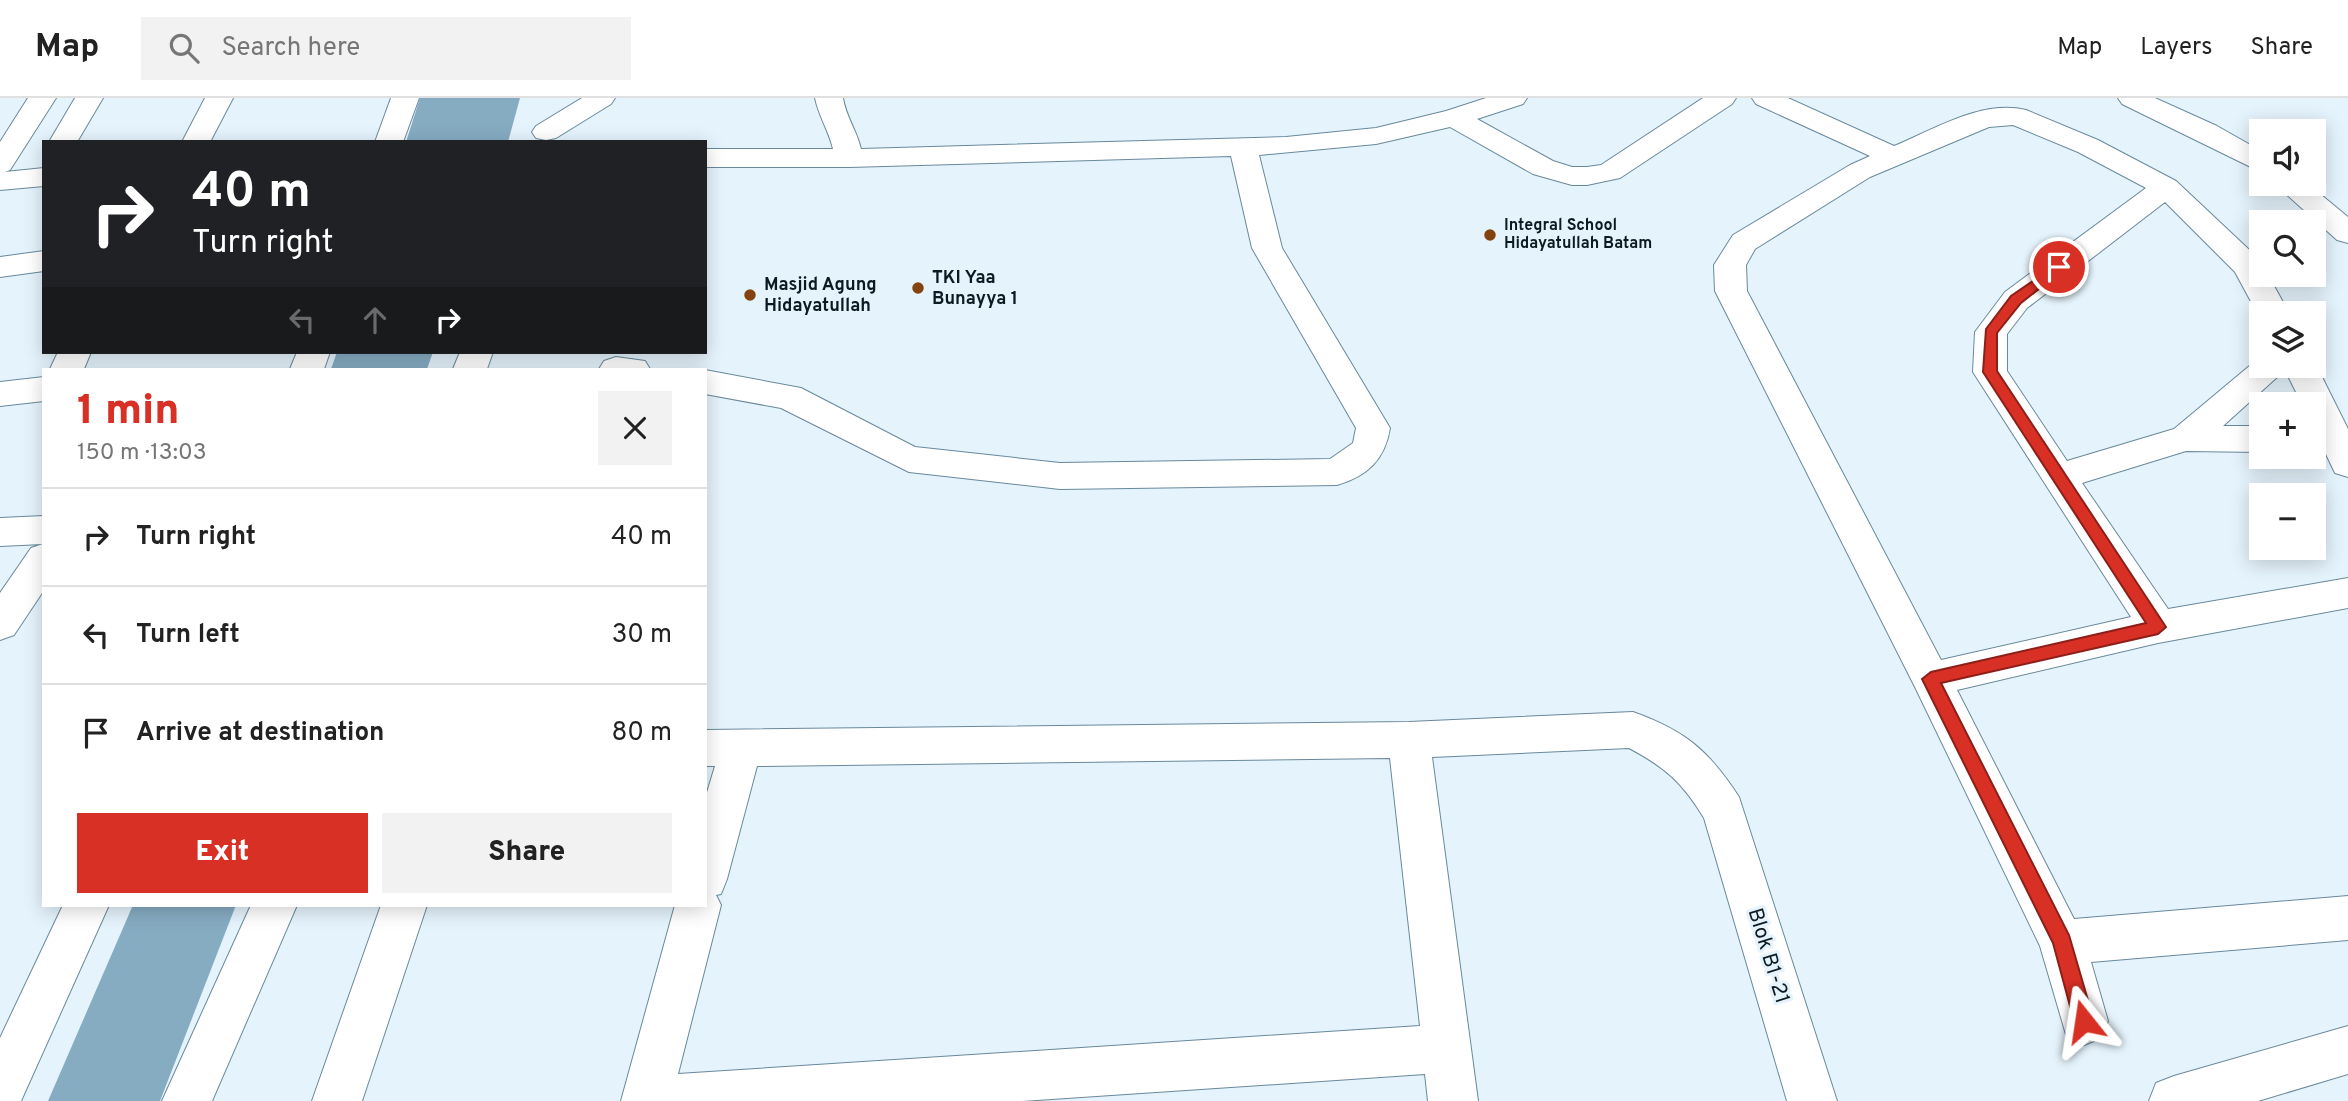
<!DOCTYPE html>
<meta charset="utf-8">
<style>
:root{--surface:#fff;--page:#f2f2f2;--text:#222;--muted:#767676;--line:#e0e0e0;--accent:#d93025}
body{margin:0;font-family:Overpass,sans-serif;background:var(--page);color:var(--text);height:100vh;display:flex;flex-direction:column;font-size:26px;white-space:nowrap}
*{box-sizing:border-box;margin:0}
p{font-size:23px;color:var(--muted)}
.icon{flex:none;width:38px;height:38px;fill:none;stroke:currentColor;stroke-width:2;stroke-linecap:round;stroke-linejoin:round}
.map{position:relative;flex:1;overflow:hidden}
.sheet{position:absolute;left:42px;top:270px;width:665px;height:539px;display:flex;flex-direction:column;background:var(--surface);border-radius:0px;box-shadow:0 4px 18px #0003}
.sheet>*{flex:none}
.guide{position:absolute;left:42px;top:42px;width:665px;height:214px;border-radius:0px;box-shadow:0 4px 18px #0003;background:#202124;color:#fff;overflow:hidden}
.fabs{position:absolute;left:2249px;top:21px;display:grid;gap:14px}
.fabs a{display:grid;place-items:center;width:77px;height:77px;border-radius:0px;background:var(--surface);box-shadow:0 4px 18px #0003;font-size:35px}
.pin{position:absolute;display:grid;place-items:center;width:60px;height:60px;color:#fff;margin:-30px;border:4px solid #fff;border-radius:50%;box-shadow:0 2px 7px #0007}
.me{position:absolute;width:77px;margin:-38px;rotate:345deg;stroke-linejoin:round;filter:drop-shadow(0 0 5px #0008)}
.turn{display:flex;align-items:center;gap:24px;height:147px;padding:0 35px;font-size:32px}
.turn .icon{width:91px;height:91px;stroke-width:2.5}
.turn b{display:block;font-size:49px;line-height:60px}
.lanes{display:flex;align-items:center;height:66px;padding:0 35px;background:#0003;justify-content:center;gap:35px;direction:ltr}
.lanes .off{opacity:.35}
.round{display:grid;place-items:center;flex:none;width:74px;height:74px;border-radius:0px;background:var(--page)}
.headline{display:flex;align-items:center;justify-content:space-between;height:119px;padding:0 35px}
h1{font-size:42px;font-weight:800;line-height:52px;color:var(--accent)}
.button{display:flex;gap:14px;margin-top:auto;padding:14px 35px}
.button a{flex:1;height:80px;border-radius:0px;background:var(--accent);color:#fff;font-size:28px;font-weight:800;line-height:80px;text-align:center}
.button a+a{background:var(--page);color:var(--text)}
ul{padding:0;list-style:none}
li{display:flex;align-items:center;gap:21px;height:98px;padding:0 35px;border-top:2px solid var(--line)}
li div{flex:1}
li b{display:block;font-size:26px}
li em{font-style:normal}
header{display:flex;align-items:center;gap:42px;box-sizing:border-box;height:98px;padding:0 35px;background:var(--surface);border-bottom:2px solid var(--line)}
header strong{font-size:33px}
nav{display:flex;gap:38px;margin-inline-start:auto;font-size:24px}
.search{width:490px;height:63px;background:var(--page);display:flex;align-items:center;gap:18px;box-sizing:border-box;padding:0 24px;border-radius:0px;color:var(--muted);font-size:26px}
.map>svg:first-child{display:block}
.water{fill:#86acc2}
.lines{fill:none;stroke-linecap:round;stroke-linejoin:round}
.river{fill:#86acc2;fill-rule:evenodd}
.minor-casing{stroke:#68899c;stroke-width:2}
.minor{fill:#fff;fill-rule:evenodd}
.route{fill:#d93025;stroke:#8d1f18;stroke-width:2}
.poi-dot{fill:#84420f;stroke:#e5f3fc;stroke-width:2.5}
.labels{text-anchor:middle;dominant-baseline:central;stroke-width:6;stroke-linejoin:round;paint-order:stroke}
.far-poi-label{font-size:16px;font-weight:bold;fill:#0d1a21;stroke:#e5f3fc;text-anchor:start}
.poi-label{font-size:18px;font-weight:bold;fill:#0d1a21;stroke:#e5f3fc;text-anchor:start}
.near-street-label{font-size:21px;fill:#0d1a21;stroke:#e5f3fc}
</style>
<header>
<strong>Map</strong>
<div class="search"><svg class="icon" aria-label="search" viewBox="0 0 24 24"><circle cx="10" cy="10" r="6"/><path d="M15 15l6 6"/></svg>Search here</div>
<nav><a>Map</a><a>Layers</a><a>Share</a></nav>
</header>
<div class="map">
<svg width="2348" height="1003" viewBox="0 0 2348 1003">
<rect width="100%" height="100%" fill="#e5f3fc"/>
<g class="water">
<polygon points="420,0 520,0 508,44 406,44"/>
<polygon points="337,254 433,254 427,271 331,271"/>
</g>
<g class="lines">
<polygon class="river" points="133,807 236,807 160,1003 48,1003"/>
<g class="minor-casing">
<g id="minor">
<polygon points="28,0 56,0 10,72 5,74 44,70 44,88 0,92 0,44"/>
<polygon points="75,0 103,0 77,44 49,44"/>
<polygon points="205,0 233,0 210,44 182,44"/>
<polygon points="391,0 419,0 403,44 375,44"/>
<polygon points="582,0 615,0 611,6 556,40 546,42 536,40 532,34 536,28"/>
<path d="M815 0H843C846 19 857 33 861 51L1286 39 1376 30 1446 13 1486 0H1527L1523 6 1477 21 1553 63 1572 69H1587L1601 67 1703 0H1736L1732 6 1620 80 1587 87H1572L1533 76 1450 29 1376 46 1259 57 1282 150 1390 330C1385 361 1368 378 1337 387L1060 391 909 374 781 310 705 296V272L801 290 915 349 1060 365 1330 361 1353 345 1356 330 1252 150 1231 58 849 69H705V51H833C829 33 819 19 815 0Z"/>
<path d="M1752 0H1788L1894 48C1933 32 1982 1 2026 12L2098 42 2176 83 2259 161 2261 177H2268L2289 215H2261V222L2235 174 2165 104 2027 210 2007 236V273L2067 363 2174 331 2259 260 2261 268H2314V263L2348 331V379L2335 375 2314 331V306H2302L2285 272 2223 328H2261V354L2186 353 2082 385 2168 511 2348 480V510L2158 545 1957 592 2074 821 2348 798V842L2091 864 2108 923 2101 940 2084 947 2067 940 2040 848 1915 589 1715 193 1714 167 1733 137 1850 67 1870 58 1756 6ZM2013 27 2078 54 2146 90 2005 194 1975 234 1973 274 2131 519 1941 562 1747 193 1746 167 1755 151 1870 79 1989 29Z"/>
<polygon points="2118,0 2155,0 2217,28 2261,53 2261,74 2122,6"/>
<polygon points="2275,86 2308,86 2348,119 2348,145 2337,142"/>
<polygon points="44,153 44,173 0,179 0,159"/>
<polygon points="58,254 91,254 84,271 50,271"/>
<polygon points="297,254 330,254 324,271 290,271"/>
<polygon points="460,254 493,254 487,271 453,271"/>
<polygon points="616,259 645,263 650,271 599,271 604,263"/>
<polygon points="44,279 44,303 0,308 0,284"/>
<polygon points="44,418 44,492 14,537 0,542 0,495 31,450 43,446 0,448 0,420"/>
<path d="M1633 614C1686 633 1709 653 1739 699L1837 1003H1787L1704 720C1683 685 1665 669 1629 650L1432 659 1478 1003H1428L1425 976 1022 1003H621L675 807H705V701L715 668H705V632L1409 624ZM1390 660 1420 928 678 976 721 807 716 797 721 796 727 781 757 668Z"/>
<polygon points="63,807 109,807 21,1003 0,1003 0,940"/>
<polygon points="251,807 297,807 212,1003 162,1003"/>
<polygon points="381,807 427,807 362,1003 312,1003"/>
<polygon points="2348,928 2348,976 2258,1003 2149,1003 2156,985 2174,978"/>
</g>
</g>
<use href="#minor" class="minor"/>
</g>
<polygon class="route" points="2059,165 2065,169 2063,172 2021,205 1997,235 1997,273 2166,529 2158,536 1941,585 2069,837 2094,923 2091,930 2084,933 2077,930 2074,923 2053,845 1922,581 1931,574 2146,525 1983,274 1986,231 2011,198"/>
<g class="poi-dot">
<circle cx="1490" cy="137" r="7"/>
<circle cx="918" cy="190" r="7"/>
<circle cx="750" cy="197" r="7"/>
</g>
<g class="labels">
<g class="far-poi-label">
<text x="1504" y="128">Integral School<tspan x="1504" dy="18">Hidayatullah Batam</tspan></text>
</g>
<g class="poi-label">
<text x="932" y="180">TKI Yaa<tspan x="932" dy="21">Bunayya 1</tspan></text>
<text x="764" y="187">Masjid Agung<tspan x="764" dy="21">Hidayatullah</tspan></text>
</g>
<g class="near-street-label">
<text transform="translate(1768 858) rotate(73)">Blok B1-21</text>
</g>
</g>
</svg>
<div class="fabs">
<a><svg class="icon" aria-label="sound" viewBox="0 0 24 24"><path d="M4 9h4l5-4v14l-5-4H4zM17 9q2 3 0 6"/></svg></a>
<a><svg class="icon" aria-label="search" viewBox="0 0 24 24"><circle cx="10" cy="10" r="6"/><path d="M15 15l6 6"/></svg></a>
<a><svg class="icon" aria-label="layers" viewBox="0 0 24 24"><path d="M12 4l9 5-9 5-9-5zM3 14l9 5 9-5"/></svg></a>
<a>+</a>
<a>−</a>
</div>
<div class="pin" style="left:2059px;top:169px;background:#d93025"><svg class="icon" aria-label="arrive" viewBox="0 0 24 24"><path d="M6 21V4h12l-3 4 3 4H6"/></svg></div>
<svg class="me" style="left:2084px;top:923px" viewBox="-20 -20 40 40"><path d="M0-17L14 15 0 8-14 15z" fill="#d93025" stroke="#fff" stroke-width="4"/></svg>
<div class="guide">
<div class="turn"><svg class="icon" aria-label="right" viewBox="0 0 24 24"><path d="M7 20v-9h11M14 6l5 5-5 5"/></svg><div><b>40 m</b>Turn right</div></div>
<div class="lanes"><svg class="icon off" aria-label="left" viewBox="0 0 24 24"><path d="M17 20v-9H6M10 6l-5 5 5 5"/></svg><svg class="icon off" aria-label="ahead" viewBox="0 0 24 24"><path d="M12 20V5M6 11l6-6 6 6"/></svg><svg class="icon" aria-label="right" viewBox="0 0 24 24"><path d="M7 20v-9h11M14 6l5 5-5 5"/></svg></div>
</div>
<section class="sheet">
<div class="headline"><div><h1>1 min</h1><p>150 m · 13:03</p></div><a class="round"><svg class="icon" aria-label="close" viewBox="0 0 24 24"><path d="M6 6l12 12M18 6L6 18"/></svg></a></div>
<ul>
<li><svg class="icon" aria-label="right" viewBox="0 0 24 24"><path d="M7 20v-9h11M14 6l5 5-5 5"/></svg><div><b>Turn right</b></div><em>40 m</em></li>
<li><svg class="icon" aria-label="left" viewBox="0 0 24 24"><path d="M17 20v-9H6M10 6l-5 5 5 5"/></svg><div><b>Turn left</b></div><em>30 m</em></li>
<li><svg class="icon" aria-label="arrive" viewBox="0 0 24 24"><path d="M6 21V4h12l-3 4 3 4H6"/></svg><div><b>Arrive at destination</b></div><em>80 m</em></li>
</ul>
<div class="button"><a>Exit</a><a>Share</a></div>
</section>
</div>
